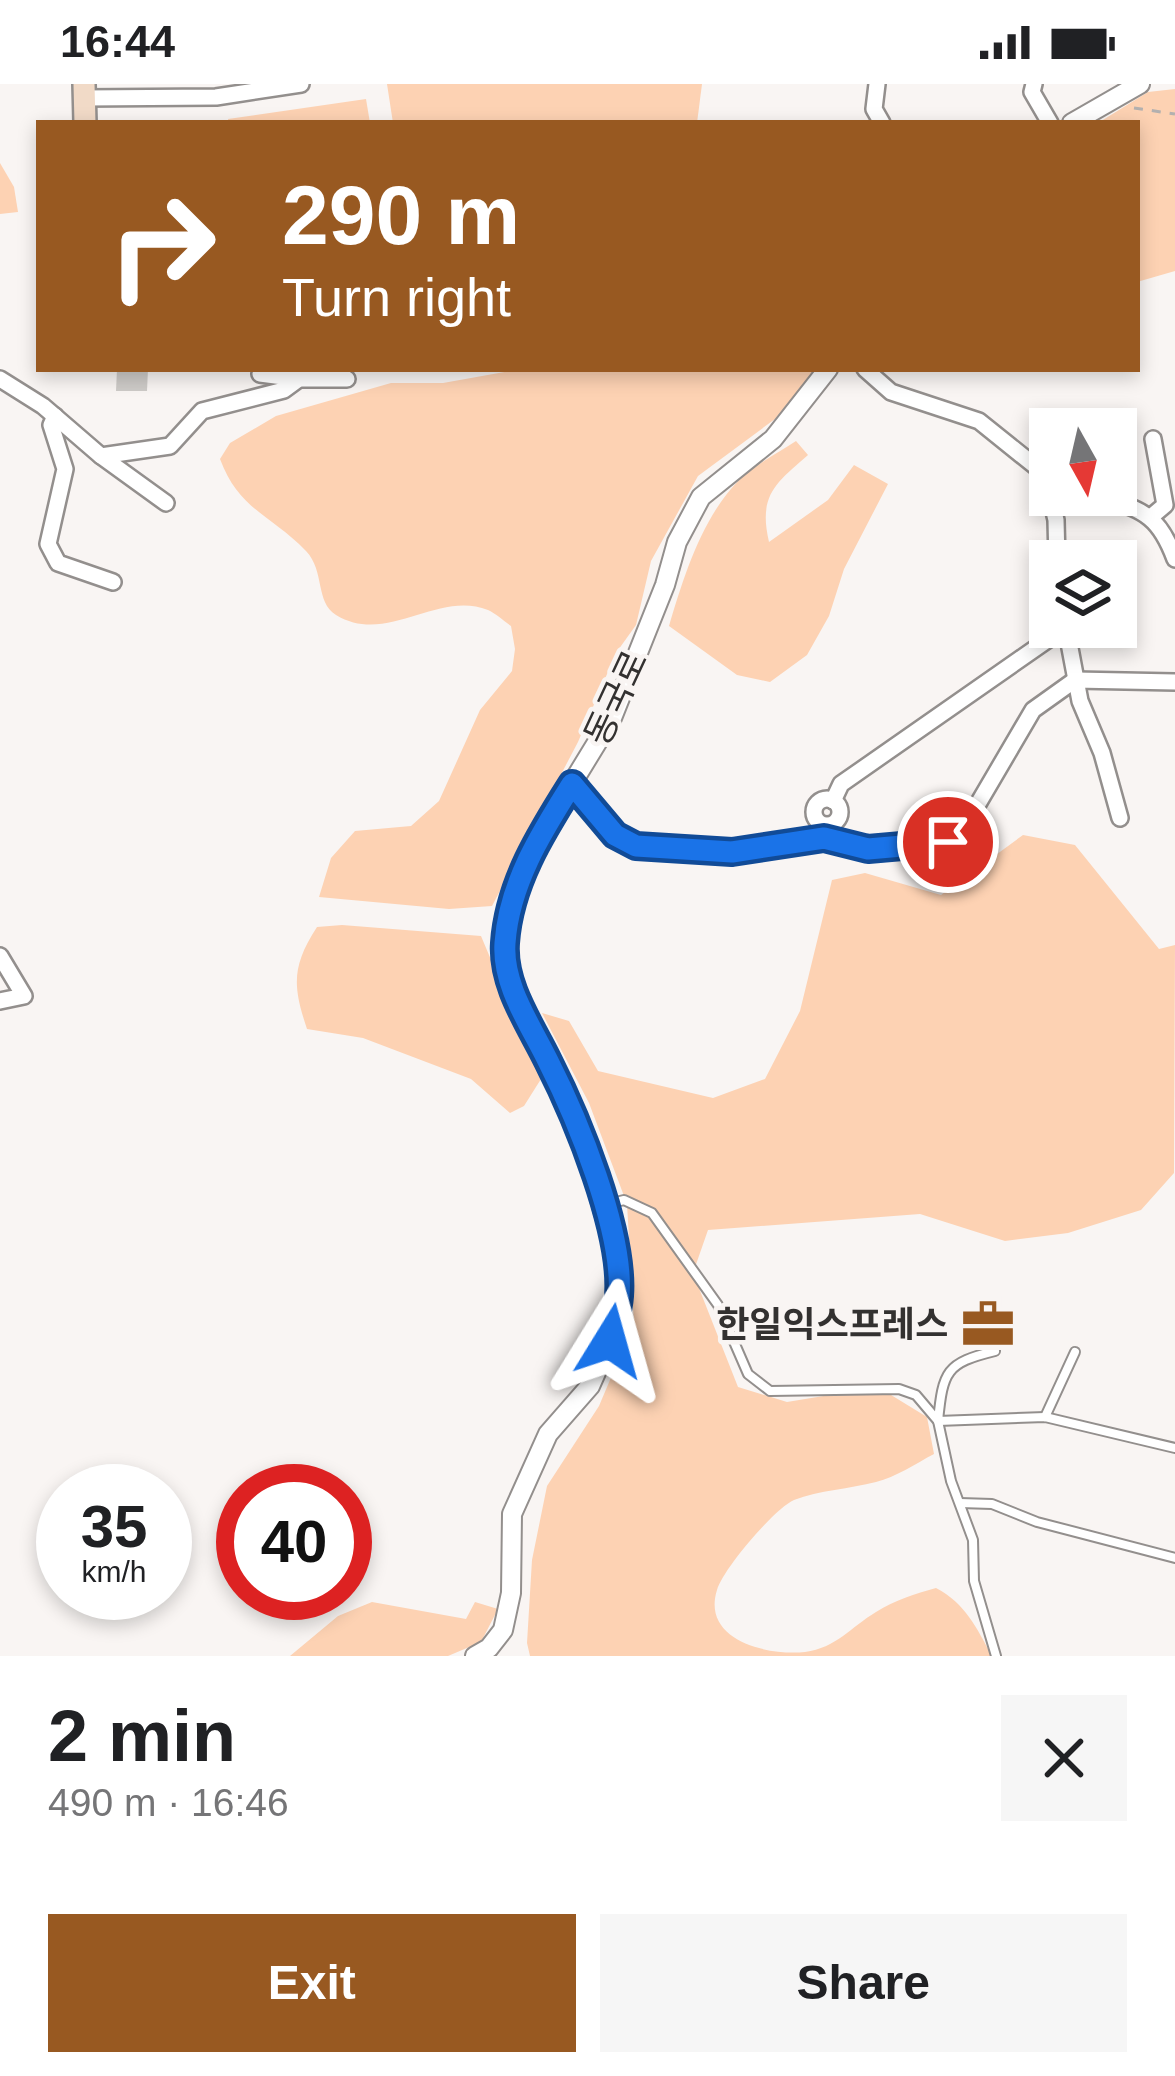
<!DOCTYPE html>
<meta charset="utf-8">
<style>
:root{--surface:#fff;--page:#f6f6f6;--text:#202124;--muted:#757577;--accent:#985921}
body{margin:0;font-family:Helvetica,"Noto Sans KR",sans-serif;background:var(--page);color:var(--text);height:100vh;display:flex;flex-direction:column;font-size:45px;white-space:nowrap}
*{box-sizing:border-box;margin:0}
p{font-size:39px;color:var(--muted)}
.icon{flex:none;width:66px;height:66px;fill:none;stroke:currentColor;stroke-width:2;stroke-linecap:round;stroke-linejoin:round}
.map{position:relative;height:1572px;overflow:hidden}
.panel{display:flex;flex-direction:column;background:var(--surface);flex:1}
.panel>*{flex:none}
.hud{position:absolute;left:36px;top:36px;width:1104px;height:252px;border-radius:0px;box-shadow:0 6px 18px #0003;background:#985921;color:#fff;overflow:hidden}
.needle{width:78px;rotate:172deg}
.controls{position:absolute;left:1029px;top:324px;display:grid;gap:24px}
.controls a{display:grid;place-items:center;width:108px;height:108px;border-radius:0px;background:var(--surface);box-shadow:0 6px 18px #0003;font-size:60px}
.speed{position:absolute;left:36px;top:1380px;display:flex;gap:24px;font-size:60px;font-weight:700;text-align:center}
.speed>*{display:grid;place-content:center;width:156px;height:156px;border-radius:50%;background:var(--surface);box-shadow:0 6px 18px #0003;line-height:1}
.speed small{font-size:30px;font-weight:400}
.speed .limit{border:18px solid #d22;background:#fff;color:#111}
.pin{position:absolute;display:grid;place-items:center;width:102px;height:102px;color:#fff;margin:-51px;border:6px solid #fff;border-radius:50%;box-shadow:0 3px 12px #0007}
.me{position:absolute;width:132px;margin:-66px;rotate:8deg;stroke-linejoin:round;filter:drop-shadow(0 0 9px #0008)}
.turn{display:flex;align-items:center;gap:42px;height:252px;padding:0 48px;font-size:54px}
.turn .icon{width:156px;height:156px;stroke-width:2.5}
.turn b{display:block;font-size:84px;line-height:102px}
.round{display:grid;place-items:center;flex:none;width:126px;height:126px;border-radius:0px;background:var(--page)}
.overview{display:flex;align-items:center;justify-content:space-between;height:204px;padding:0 48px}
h1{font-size:72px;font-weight:600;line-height:90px}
.cta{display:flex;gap:24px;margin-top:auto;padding:24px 48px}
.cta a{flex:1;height:138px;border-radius:0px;background:var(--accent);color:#fff;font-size:48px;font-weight:600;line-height:138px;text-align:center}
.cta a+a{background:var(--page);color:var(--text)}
.status{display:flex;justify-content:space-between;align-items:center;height:84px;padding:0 60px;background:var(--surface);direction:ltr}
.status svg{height:33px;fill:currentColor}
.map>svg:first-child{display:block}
.green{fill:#fdd2b3}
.building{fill:#cecbc8}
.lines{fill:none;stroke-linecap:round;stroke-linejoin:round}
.service-casing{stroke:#938f8d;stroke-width:12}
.minor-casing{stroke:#938f8d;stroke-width:20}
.tertiary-casing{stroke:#938f8d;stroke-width:22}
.secondary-casing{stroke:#938f8d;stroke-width:26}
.path{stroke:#b3b0af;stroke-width:3;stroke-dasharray:9 9;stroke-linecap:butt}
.service{stroke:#fff;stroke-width:8}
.minor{stroke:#fff;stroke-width:15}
.tertiary{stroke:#fff;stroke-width:18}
.secondary{stroke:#f1dac7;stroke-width:21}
.route-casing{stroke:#114b97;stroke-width:30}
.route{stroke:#1a73e8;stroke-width:21}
.labels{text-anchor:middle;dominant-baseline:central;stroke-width:9;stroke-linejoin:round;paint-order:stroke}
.street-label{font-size:36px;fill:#333130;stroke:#f9f5f3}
.poi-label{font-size:36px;font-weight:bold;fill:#333130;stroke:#f9f5f3;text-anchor:end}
</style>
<div class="status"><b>16:44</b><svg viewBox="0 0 49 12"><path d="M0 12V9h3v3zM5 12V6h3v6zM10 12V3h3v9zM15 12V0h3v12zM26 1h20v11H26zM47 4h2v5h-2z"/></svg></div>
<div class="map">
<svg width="1175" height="1572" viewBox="0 0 1175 1572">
<rect width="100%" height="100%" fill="#f9f5f3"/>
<g class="green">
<polygon points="387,0 702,0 697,39 393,39"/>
<polygon points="1175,5 1175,187 1137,198 1137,39 1098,39 1148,8"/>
<polygon points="366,15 370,39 229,39 228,35"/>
<polygon points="0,79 14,103 18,128 0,130"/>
<path d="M521 285H816L775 335 698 392 651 477 636 541 616 569 578 658 492 822 449 825 319 813 331 774 355 747 411 742 439 717 480 626 512 587 515 565 511 542C504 537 495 529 488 526 437 506 387 562 336 531 315 518 325 487 306 467 271 431 239 426 220 375L230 359 276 332 391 299H443Z"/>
<path d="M796 357 808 371C776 399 758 411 769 458L828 416 854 381 888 400 844 485 829 532 807 571 770 598 737 591 669 542C684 492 702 433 740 395 756 380 778 369 796 357Z"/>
<path d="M1023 751 1075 761 1159 865 1175 861 1174 1089 1141 1126 1068 1149 1005 1157 920 1130 708 1146 693 1189 738 1303 787 1318 878 1303 927 1333 934 1370C915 1380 896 1393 876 1398 850 1405 819 1406 794 1416 774 1425 723 1485 717 1506 701 1557 769 1572 805 1568 836 1564 851 1543 876 1528 895 1516 915 1510 936 1504 966 1520 976 1543 992 1572H530L527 1559 532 1476 547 1402 599 1322 634 1239 627 1120 589 1019 542 929 569 937 598 987 713 1014 765 995 800 927 832 796 865 789 941 811Z"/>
<path d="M342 841 481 852 541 995 524 1022 510 1029 471 995 363 954 307 945C293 903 291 883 317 843Z"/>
<polygon points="372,1518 466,1535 475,1518 498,1525 481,1558 448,1572 290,1572 338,1532"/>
</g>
<polygon class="building" points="117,285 148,285 147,307 116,307"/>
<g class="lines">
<g class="service-casing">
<g id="service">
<polyline points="604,1121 624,1116 652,1129 718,1221 748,1290 770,1307 899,1305 916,1311 938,1337 951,1397 973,1456 974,1497 996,1572"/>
<path d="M995 1267C946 1279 943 1287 938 1337L1045 1333 1175 1364"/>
<polyline points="1045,1333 1075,1268"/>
<polyline points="960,1419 992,1420 1037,1438 1175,1474"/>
</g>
</g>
<g class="minor-casing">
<g id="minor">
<polyline points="877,0 874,25 882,39"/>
<polyline points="1034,0 1032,8 1050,39"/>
<polyline points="84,14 216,13 301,0"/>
<polyline points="865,285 891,308 979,337 1050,394"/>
<polyline points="260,290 299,295"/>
<polyline points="0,295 43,322 101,372 170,362 202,327 284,306 299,295 347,295"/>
<polyline points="55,332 51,341 65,385 48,460 58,479 113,498"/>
<polyline points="101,372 166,419"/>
<polyline points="1050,411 1056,436 1057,477"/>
<path d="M1098 411C1142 427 1158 429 1175 475"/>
<polyline points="1152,432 1165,421 1153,355"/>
<polyline points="1066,543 1080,617 1102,669 1120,734"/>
<polyline points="571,700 615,751 636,762 732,768 824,754 868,765 923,763 948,758 965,742 1033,626 1075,596 1175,598"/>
<circle cx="827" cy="728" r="13"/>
<polyline points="833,717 841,700 1066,543"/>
<polyline points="0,872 24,912 0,917"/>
</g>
</g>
<g class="tertiary-casing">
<g id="tertiary">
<polyline points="1072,39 1140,0"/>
<polyline points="475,1572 489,1564 503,1546 511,1509 512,1430 548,1350 590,1302 610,1257 619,1211 615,1168 577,1034 510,901 504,863 510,825 535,760 612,634 665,501 677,458 701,413 773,355 828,285"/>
</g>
</g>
<g class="secondary-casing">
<polyline id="secondary" points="84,0 85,39"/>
</g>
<polyline class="path" points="1134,24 1175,30"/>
<use href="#service" class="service"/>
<use href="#minor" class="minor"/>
<use href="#tertiary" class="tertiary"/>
<use href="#secondary" class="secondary"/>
</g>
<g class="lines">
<g class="route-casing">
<path id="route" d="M610 1257C613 1242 618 1227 619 1212 624 1148 577 1034 548 977 530 940 502 901 505 859 509 800 541 749 572 700L615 751 636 762 732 768 824 754 868 765 948 758"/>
</g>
<use href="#route" class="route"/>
</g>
<defs>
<g id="office-bare" transform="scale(4.14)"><path d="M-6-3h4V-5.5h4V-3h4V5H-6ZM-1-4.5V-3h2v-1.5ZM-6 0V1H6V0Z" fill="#985921" stroke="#f9f5f3" stroke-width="2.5" paint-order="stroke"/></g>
</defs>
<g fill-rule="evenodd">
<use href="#office-bare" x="988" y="1240"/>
</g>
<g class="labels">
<g class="street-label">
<text transform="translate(616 614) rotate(-65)">동국로</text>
</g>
<g class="poi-label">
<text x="948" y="1240">한일익스프레스</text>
</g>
</g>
</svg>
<div class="controls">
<a><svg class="needle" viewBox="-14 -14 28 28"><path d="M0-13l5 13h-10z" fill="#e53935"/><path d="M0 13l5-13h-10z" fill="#757577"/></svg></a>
<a><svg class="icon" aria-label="layers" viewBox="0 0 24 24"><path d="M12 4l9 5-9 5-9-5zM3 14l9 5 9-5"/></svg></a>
</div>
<div class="speed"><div>35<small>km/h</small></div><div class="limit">40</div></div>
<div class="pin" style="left:948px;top:758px;background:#d93025"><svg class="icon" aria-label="arrive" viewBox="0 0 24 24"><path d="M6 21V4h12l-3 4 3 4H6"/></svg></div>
<svg class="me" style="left:610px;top:1257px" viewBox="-20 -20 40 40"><path d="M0-17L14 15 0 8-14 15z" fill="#1a73e8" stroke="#fff" stroke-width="4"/></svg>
<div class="hud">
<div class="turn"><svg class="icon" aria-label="right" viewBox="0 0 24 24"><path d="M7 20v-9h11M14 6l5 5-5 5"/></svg><div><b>290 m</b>Turn right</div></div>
</div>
</div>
<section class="panel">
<div class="overview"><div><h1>2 min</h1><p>490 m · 16:46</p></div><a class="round"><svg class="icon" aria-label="close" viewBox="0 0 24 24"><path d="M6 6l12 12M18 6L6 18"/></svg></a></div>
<div class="cta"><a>Exit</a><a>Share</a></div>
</section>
